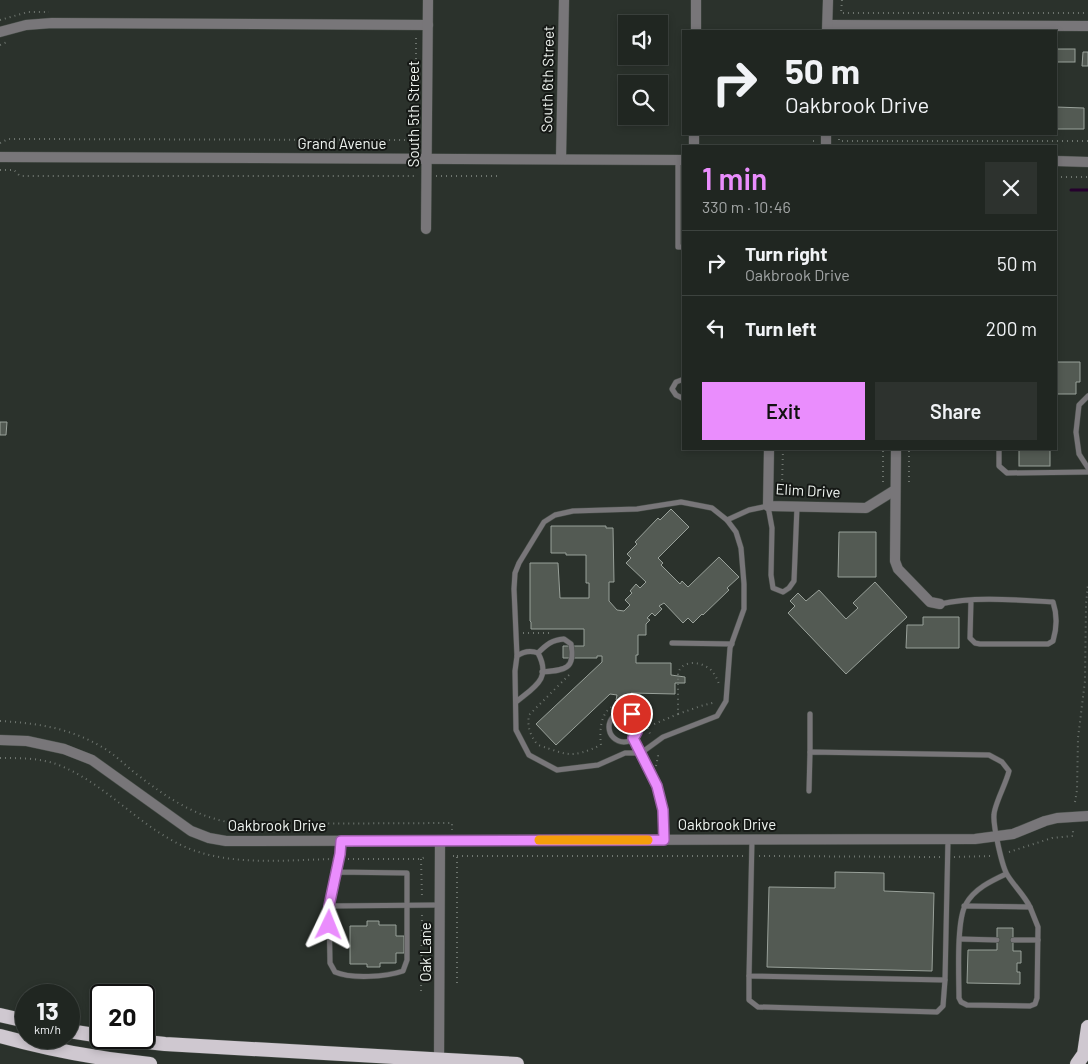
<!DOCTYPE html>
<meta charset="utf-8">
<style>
:root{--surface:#202621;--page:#2d322e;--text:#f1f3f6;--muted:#a2a5a5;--line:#3d433f;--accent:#ea8dfd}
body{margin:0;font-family:Barlow,sans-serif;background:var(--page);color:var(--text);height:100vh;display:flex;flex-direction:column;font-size:19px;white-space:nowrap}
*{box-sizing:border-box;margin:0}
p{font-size:16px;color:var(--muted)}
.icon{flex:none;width:28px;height:28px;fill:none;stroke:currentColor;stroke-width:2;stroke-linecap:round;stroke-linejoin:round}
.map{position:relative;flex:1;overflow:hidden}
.sheet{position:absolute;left:682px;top:145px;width:375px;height:305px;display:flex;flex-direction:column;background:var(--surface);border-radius:0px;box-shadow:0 2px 8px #0003,0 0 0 1px var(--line)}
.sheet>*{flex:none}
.guide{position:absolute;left:682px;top:30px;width:375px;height:105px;border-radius:0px;box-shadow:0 2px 8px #0003,0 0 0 1px var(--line);background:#202621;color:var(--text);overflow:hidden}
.controls{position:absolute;left:618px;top:15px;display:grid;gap:10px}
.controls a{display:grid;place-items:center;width:50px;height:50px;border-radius:0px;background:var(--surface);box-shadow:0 2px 8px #0003,0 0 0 1px var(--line);font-size:25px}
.speed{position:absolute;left:15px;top:984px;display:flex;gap:10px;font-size:25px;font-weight:700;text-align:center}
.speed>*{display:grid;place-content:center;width:65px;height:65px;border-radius:50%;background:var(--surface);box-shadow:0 2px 8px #0003,0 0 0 1px var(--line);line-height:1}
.speed small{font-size:12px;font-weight:400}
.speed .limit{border:2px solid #111;border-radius:8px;background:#fff;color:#111}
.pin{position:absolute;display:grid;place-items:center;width:42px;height:42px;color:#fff;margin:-21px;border:2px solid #fff;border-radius:50%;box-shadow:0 1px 5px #0007}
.me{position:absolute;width:55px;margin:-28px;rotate:2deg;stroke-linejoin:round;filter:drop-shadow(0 0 4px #0008)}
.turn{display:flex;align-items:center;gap:18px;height:105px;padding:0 20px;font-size:22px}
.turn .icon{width:65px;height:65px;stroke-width:2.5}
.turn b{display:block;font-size:35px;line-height:42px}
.round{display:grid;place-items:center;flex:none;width:52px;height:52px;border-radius:0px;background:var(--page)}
.headline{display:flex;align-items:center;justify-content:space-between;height:85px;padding:0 20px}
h1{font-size:30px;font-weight:600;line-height:38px;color:var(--accent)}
.action{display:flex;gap:10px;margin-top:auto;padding:10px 20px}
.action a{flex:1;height:58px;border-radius:0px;background:var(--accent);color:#111;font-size:20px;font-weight:600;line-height:58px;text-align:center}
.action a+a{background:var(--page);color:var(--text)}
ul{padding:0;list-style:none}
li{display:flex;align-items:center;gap:15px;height:65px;padding:0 20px;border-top:1px solid var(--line)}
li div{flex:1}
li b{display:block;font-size:19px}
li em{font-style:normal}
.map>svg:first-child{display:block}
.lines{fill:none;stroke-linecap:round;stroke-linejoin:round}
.stream{stroke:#25012d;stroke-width:3}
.building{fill:#535a53;stroke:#99a19a}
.service-casing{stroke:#464d47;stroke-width:6}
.minor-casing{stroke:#464d47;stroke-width:11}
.trunk-casing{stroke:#464d47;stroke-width:15}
.path{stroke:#6e756f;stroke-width:2;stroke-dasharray:1 4;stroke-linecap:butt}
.service{stroke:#787679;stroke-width:5}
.minor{stroke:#787679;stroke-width:10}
.trunk{stroke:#cfc8d0;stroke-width:14}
.route-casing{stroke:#985ca4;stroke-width:12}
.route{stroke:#ea8dfd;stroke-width:9}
.slow{stroke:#f59e0b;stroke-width:9}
.labels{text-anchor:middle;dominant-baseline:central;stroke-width:4;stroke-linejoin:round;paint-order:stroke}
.street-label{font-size:15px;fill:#eef3ef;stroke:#161916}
</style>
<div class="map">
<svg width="1088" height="1064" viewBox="0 0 1088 1064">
<rect width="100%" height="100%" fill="#2b322c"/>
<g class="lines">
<polyline class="stream" points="1071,190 1088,190"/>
</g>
<g class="building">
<rect x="1057" y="49" width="18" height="13"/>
<polygon points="1083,52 1088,52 1088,66 1082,66"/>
<polygon points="1056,107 1084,108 1084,129 1056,129"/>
<polygon points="1056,362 1080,362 1080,382 1076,382 1076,394 1056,394"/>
<polygon points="0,422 7,422 6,435 0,435"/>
<rect x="1019" y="449" width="31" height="17"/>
<polygon points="671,509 689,527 658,558 663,563 661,565 680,584 682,581 688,587 719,557 739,577 727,588 729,590 703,615 702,614 693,623 688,618 683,623 664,603 659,606 662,609 655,616 652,613 647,618 650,620 646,624 646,635 638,635 638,655 636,655 636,663 671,663 671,675 685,677 685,683 675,683 675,694 631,693 631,700 616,700 617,695 610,694 556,745 536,724 602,662 602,656 597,656 597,658 563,658 563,646 584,646 584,629 531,629 531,622 530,621 530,563 558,563 560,598 589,598 589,583 586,583 586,555 566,555 566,553 551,553 551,526 606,526 606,528 613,528 614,582 609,582 609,601 617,610 624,611 630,605 625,600 632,593 630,591 636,584 640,588 646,582 626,563 631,558 627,554 637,544 635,542 658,518 660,520"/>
<polygon points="839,532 876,532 876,577 838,577"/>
<polygon points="875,582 907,617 846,674 788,613 795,606 790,601 798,593 806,601 819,590 846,619 858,608 853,603"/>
<polygon points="923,617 959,617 959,648 906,648 907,625 923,625"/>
<polygon points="835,872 884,873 884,891 934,893 932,971 767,967 769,887 835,888"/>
<polygon points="367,921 379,921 379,925 396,925 396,936 404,936 404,953 396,953 396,963 380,963 380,967 367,967 367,964 350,964 350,926 367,926"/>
<polygon points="997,928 1013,928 1013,951 1021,951 1021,963 1017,963 1017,972 1020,972 1020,984 967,983 968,950 997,950"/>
</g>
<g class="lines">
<g class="service-casing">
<g id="service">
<polyline points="678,160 678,247 684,247"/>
<polyline points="684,379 676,382 672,389 676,395 684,399"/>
<polyline points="1088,396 1079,405 1076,432 1079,454 1088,468"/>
<polyline points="999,449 999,466 1007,473 1088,472"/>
<polyline points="727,520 749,510 768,506 772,528 771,575 773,588 783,592 789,588 794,581 797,507"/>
<path d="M940 604C976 596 1016 600 1053 602 1057 614 1057 628 1053 641L1048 644H980L975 643 970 638 971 600"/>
<polyline points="672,643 732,644"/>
<path d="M538 653C547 644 552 640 564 639L571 644C576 670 564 670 542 672"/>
<polyline points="517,656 514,589 515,573 519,563 544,522 555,515 573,511 637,509 681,502 712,508 727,520 736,532 741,548 744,584 744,609 730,648 726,701 717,716 663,737 641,753 633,738"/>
<path d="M516 702C534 687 552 679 538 653 530 650 524 651 517 656L515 671 516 730 529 755 557 770 598 765 625 753H641L657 786 663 810 664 840"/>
<circle cx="624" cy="727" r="15"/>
<polyline points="810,752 810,714"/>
<path d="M809 791 810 752 989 755 1002 762 1009 771C1006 784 994 805 994 815 993 825 1002 868 1008 876 1015 887 1024 895 1030 907L964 906"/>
<polyline points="752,839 749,976 945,980 948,839"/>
<path d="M336 872 407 873V960L403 971C386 977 351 979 335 972L330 963 329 906 341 854V841"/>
<path d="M1006 874C991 881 974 889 966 904 956 920 959 977 959 998L961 1002 967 1005 1030 1006 1035 1004 1037 998 1038 927 1030 907"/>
<polyline points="329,906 439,905"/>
<polyline points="960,939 997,940"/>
<polyline points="1013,940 1038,940"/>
<polyline points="749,976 749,1000 758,1007 937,1012 943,1006 945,980"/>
</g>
</g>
<g class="minor-casing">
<g id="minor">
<polyline points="828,25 1088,26"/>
<polyline points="696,31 696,0"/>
<polyline points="827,31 828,0"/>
<polyline points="0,32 26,25 52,23 428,25"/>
<polyline points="694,146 694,134"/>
<polyline points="826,146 826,134"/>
<polyline points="0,157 684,160"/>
<polyline points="561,159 564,0"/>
<polyline points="1056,161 1088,162"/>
<polyline points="426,229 428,0"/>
<polyline points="769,449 768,506 866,508 895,490"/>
<polyline points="896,449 895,561 898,569 930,602 940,604"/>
<polyline points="0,740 27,741 64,749 92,760 191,831 209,838 226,841 975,839 1013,834 1045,821 1057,818 1088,816"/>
<polyline points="439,1064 440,841"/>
</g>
</g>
<g class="trunk-casing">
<g id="trunk">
<polyline points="0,1015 26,1021"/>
<polyline points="69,1031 101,1036"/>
<path d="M0 1036C50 1050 99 1059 150 1064"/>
<polyline points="110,1038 165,1044 517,1064"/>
<polyline points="1077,1064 1084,1054 1088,1027"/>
</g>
</g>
<g class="path">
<polyline points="842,0 841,13 1088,13"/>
<polyline points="0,20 28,12 49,12"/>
<polyline points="416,38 416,61"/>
<polyline points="0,45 7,42"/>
<polyline points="839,134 839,141 1088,141"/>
<polyline points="0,143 8,139 18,139 416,140"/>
<polyline points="813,146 813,141 817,141"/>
<polyline points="0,170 14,170 19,175 22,176 415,176"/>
<polyline points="436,176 498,176"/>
<polyline points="1056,177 1088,177"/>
<polyline points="883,482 883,449"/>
<polyline points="909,482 909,449"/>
<polyline points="782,485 783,449"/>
<polyline points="523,633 551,633"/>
<path d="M569 675 529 715C527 726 530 736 538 745 569 755 570 759 601 745 599 728 601 706 621 704 626 704 632 705 636 708 644 715 647 727 651 736"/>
<polyline points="678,714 701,706 716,702"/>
<path d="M0 721C36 723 70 728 102 747 114 754 124 764 135 773 169 799 196 818 239 824L452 823V830"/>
<path d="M645 722 652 725 678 714V673C682 660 700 661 710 669 714 673 717 678 719 684"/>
<path d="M0 758C19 758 39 758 56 764 107 783 140 829 190 849 234 866 286 860 333 859"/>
<polyline points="656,766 658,756 657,752"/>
<polyline points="1075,802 1077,790 1078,738 1085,681 1086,604 1088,584"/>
<polyline points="1009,852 1052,838 1073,836 1073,830"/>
<polyline points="453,856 457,856 457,984"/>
<polyline points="457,856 745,856"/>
<polyline points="759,856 940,857"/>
<polyline points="954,857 992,856"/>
<polyline points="348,859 421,859 427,856"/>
<polyline points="421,859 422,897"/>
<polyline points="421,991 422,912"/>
</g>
<use href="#service" class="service"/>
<use href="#minor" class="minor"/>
<use href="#trunk" class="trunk"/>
</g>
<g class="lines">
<g class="route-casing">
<path id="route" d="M329 925V906L340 854 341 841 664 840 663 810 657 786 633 738C640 730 640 722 632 714"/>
</g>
<use href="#route" class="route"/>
<polyline class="slow" points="539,840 648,840"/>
</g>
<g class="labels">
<g class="street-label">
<text transform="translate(547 79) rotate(-89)">South 6th Street</text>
<text transform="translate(413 114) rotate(-90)">South 5th Street</text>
<text x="342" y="143">Grand Avenue</text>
<text transform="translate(808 490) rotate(3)">Elim Drive</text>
<text x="727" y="824">Oakbrook Drive</text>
<text x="277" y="825">Oakbrook Drive</text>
<text transform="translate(425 952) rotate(-90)">Oak Lane</text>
</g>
</g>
</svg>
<div class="controls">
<a><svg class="icon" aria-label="sound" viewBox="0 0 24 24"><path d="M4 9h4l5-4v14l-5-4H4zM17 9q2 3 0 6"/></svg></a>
<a><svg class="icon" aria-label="search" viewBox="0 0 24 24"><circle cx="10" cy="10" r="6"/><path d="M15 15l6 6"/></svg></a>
</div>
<div class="speed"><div>13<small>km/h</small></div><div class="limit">20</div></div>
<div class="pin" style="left:632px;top:714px;background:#d93025"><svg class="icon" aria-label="arrive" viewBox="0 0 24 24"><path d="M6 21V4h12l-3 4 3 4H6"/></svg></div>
<svg class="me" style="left:329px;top:925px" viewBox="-20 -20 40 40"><path d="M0-17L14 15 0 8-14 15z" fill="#ea8dfd" stroke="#fff" stroke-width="4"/></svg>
<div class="guide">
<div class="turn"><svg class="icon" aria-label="right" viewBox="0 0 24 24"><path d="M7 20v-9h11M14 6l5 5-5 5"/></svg><div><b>50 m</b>Oakbrook Drive</div></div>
</div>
<section class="sheet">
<div class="headline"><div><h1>1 min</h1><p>330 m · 10:46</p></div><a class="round"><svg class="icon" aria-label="close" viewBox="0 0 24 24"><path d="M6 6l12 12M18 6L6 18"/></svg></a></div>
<ul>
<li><svg class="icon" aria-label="right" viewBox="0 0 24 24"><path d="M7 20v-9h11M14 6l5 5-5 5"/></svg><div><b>Turn right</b><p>Oakbrook Drive</p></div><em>50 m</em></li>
<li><svg class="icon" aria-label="left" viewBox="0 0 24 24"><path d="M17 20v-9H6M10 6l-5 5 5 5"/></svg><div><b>Turn left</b></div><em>200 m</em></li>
</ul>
<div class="action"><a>Exit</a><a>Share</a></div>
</section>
</div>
